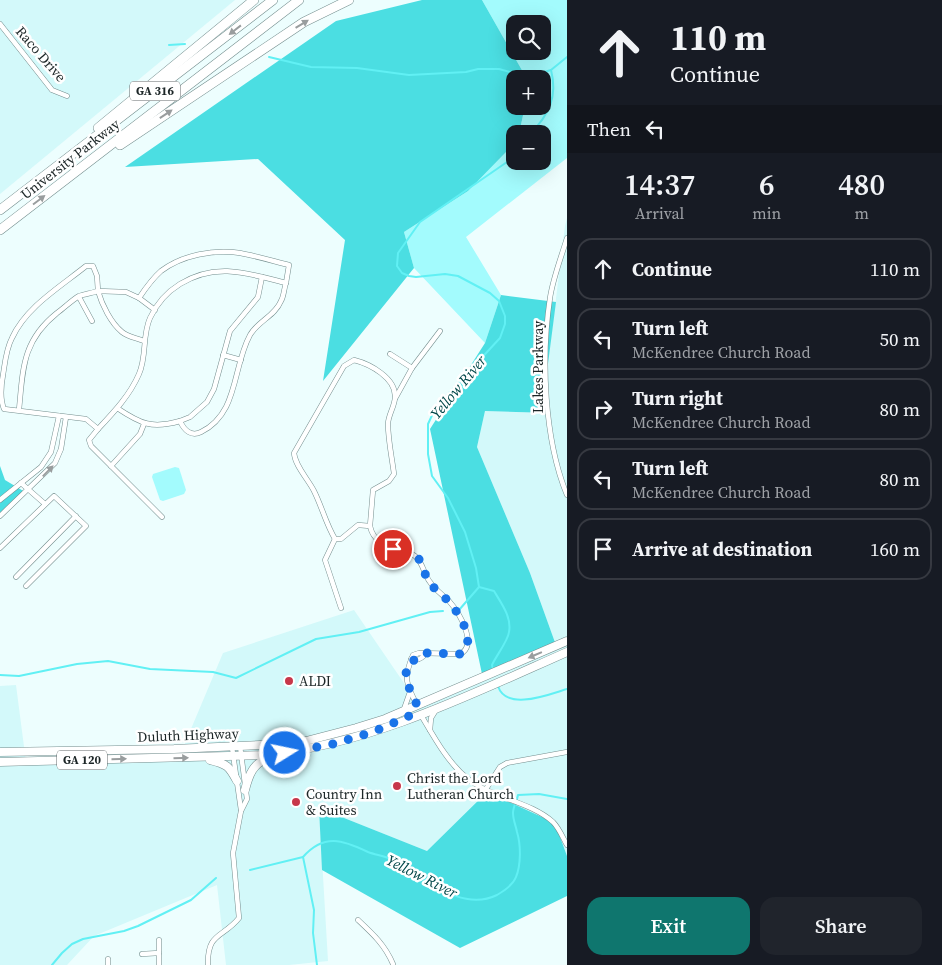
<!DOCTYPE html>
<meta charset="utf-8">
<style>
:root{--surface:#171b24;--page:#20242c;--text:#f1f3f6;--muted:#9ea1a6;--line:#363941;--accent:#0f766e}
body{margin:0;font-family:"Source Serif 4",serif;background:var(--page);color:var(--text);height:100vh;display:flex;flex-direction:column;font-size:19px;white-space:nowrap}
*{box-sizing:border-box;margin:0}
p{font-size:16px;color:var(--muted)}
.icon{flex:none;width:28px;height:28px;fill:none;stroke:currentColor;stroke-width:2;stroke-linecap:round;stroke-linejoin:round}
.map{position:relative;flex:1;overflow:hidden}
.drawer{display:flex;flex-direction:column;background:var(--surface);width:375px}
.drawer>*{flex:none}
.hud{background:#171b24;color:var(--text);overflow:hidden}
.buttons{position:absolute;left:506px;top:15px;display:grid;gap:10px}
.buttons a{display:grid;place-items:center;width:45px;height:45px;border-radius:10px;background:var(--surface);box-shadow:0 5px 20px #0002;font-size:25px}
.pin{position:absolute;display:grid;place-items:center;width:42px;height:42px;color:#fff;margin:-21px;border:2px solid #fff;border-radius:50%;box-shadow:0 1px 5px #0007}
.me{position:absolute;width:55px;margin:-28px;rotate:80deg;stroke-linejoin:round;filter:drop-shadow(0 0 4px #0008)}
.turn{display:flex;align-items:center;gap:18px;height:105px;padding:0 20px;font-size:22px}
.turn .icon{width:65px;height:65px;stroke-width:2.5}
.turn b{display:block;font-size:35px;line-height:42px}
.then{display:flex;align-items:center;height:48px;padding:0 20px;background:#0003;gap:10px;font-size:19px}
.eta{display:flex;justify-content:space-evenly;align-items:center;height:85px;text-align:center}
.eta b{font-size:30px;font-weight:600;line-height:35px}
.primary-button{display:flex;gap:10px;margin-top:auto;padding:10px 20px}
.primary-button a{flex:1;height:58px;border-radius:15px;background:var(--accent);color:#fff;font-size:20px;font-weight:600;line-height:58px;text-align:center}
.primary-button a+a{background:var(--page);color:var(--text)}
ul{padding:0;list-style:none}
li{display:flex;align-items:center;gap:15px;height:62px;margin:0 10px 8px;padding:0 10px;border:2px solid var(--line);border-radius:15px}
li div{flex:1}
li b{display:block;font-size:19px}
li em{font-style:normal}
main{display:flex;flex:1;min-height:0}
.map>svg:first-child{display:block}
.built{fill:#d3f9fa}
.green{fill:#a3fbfd;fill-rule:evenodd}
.forest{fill:#4bdee2}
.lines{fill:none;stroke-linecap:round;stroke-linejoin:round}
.stream{stroke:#61f0f4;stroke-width:2}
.minor-casing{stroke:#748e8e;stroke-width:5.5}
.primary-casing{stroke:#748e8e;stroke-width:9}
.motorway-casing{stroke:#748e8e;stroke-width:10}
.minor{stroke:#fff;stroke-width:4.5}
.primary{stroke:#fff;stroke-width:8}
.motorway{stroke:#fff;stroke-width:9}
.oneway{fill:#999d9e}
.route{stroke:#1a73e8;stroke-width:9;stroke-dasharray:0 16.2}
.poi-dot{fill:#c7374a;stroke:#fff;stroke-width:2}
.labels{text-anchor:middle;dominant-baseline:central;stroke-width:5;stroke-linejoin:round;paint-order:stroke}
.shield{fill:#fff;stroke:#606768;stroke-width:1}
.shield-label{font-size:12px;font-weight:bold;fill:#1c2627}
.street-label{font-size:14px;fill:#1c2627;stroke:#fff}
.poi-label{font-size:14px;fill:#1c2627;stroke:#fff;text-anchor:start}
.water-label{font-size:15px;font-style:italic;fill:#004648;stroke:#fff}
</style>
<main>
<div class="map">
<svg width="567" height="965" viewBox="0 0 567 965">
<rect width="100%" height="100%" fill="#edfefe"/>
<g class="built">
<polygon points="0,0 235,0 0,194"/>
<polygon points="567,218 567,856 555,823 427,851 319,808 328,961 289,965 226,965 217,885 94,936 67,965 0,965 0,686 16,685 26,762 180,755 223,653 354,610 421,708 483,678 557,648 530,573 477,447 485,411 549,413 545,387 565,226"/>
</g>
<g class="green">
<path d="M482 0H567V158L466 237 501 295 485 343 414 268 404 232 468 191 515 143V161H542V134H519L525 106H542V79H527ZM515 24H542V51H515Z"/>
<polygon points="175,467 179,468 186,490 184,494 163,501 160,500 152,477 153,474"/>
</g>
<g class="forest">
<polygon points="422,0 482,0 527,79 515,79 515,106 525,106 519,134 515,134 515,143 468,191 404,232 414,268 323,381 345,240 258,159 125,167 336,21"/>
<polygon points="501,295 556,302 545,387 550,413 485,411 477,447 530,573 557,648 482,674 430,429 485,343"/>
<polygon points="0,466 5,480 25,492 0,518"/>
<polygon points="487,792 555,823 567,856 567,896 460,948 322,870 319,808 427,851"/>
</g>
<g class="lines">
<g class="stream">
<polyline points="169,45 185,44"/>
<polyline points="269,57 311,67 357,68 409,75 466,72 478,69 499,69 528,77 551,70 567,57"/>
<path d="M530 134C549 115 558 96 551 70"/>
<polyline points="479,587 476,568 465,532 448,498 432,476 428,454 428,424 434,411 450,392 500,338 505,324 505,316 499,301 490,293 458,276 445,274 416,277 409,276 402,273 397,266 398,253 420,222 507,162 515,152"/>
<path d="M479 587 494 591C501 603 512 617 509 632 508 641 496 656 492 665L493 670"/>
<polyline points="452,610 459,610 479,587"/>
<polyline points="0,675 19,676 77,664 108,661 150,669 213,672 236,678 316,639 359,632 430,612 443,611"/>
<path d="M498 686C506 712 550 694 567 689"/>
<polyline points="250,870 303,857"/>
<polyline points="52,965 62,953 72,944 83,939 124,931 138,926 191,900 216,878"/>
<path d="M317 965 313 933 314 910 303 857C324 833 343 840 368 852 376 855 385 856 393 860 424 876 460 913 497 895 504 891 513 885 516 877 521 865 521 845 517 832 516 826 513 820 513 813 513 807 517 801 518 795L539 794 567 799"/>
</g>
<g class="minor-casing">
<g id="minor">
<polyline points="0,24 52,90 67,96"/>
<path d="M567 238C561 258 553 278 550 298 541 358 544 439 567 495"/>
<polyline points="79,297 92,321"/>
<path d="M139 298 126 292 98 291C102 305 111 323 122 332 128 337 137 338 144 341"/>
<path d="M155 310 139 298C145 289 153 278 161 271 182 255 214 249 240 253 256 256 273 261 289 265L286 283"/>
<polyline points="390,354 412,368"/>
<polyline points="223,355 241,360"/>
<path d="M354 360C370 364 396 378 395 397 395 406 388 415 388 424 388 440 392 458 394 474L389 481 373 490 370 526 358 525 341 539H335C326 524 322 507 314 491 308 479 295 466 294 453L344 366Z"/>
<polyline points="396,397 412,368 440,331"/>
<path d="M19 410C23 369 22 341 57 313 64 308 72 300 79 296 85 294 92 293 98 291L97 276 93 266H86C60 287 26 307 12 338 6 349 5 363 3 375 1 386 0 399 4 409L86 419 98 429C114 412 130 395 139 374 147 356 142 336 150 318 156 305 167 292 180 284 216 262 247 273 286 283 284 288 284 296 281 301 275 316 258 321 250 335 232 368 239 413 201 432 191 437 184 430 180 421 152 429 141 424 117 408"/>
<polyline points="180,421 190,417 207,402 214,389 230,331 258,297 262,277"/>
<polyline points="98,429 89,440 91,446 162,517"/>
<polyline points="111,466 140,434 144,424"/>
<polyline points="21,483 45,504"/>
<polyline points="0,500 41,467 51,452 59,416"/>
<polyline points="0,516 55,463 61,449 66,417"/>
<path d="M370 526C375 550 400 545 415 556 423 562 424 575 430 582 435 590 442 594 449 601 458 611 479 645 460 654L419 653 413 655C403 678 406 684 417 705"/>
<polyline points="335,539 325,560 341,608"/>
<polyline points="0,548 54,496 86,526 26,586"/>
<polyline points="16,577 76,516"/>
<path d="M411 659C418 661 422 659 426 653"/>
<polyline points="404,709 410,692"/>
<path d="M421 715C434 737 448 763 468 779 494 799 529 801 553 822 559 828 563 838 567 845"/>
<polyline points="430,730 431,718 436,710"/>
<polyline points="232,747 241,810"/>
<polyline points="486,789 500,767 507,763 567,752"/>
<path d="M358 920C373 934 385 945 393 964"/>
<polyline points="159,940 159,965"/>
<polyline points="142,954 159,953"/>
<polyline points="108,959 108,965"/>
<path d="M208 965C207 932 223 938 239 918L233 853 241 811 247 799 240 746"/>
</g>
</g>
<g class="primary-casing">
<g id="primary">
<polyline points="0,752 174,749 284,744 306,741 356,728 385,719 567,641"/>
<path d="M210 760C227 764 229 766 237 781"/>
<path d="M0 762 265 755C371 744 470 695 567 652"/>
<path d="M245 790C249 774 253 764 269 757"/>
</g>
</g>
<g class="motorway-casing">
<g id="motorway">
<polyline points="98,128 254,0"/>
<polyline points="120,145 304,22 349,0"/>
<polyline points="0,210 273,0"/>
<polyline points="0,230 299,0"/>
</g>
</g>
<use href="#minor" class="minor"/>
<use href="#primary" class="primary"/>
<use href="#motorway" class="motorway"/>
</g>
<defs><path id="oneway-solid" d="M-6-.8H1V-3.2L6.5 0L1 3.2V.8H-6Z" transform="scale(1.25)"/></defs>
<g class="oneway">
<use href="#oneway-solid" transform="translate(302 24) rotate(-31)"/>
<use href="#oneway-solid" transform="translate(235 30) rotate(142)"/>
<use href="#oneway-solid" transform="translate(166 114) rotate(-34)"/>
<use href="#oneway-solid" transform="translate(39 200) rotate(-37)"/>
<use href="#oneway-solid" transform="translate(48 471) rotate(-46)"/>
<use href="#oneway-solid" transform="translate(535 655) rotate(157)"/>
<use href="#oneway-solid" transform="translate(181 758) rotate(-2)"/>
<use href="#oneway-solid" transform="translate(119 759) rotate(-1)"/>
</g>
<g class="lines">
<path class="route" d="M285 753 333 744 373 732 409 716 417 705 407 683 406 673 411 660C418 661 422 659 426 653L460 654C479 644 458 611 448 601 442 594 435 590 429 582 424 575 424 565 418 558 412 552 401 550 393 549"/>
</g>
<g class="poi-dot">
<circle cx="289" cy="681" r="5"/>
<circle cx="397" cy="786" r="5"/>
<circle cx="296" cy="802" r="5"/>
</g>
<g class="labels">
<g class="shield">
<rect x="130" y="81.5" width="50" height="19" rx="4"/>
<rect x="57" y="750.5" width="50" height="19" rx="4"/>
</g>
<g class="shield-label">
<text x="155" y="91">GA 316</text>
<text x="82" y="760">GA 120</text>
</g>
<g class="street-label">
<text transform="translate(41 54) rotate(49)">Raco Drive</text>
<text transform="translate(70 159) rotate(-38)">University Parkway</text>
<text transform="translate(538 367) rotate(-90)">Lakes Parkway</text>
<text transform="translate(188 735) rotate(-2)">Duluth Highway</text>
</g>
<g class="poi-label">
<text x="299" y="681">ALDI</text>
<text x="407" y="778">Christ the Lord<tspan x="407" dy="16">Lutheran Church</tspan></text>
<text x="306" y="794">Country Inn<tspan x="306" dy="16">&amp; Suites</tspan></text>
</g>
<g class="water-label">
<text transform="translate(458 387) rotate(-50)">Yellow River</text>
<text transform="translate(422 876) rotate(27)">Yellow River</text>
</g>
</g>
</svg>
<div class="buttons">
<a><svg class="icon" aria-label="search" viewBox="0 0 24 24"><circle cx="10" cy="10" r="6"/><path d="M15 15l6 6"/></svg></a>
<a>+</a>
<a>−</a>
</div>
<div class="pin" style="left:393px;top:549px;background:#d93025"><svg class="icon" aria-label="arrive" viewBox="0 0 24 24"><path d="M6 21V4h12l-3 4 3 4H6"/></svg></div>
<svg class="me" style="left:285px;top:753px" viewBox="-20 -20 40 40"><circle r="17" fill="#1a73e8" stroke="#fff" stroke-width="3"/><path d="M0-11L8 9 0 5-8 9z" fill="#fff"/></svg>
</div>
<section class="drawer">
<div class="hud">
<div class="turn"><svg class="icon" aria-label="ahead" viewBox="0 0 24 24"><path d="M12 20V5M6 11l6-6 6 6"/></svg><div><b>110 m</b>Continue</div></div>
<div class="then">Then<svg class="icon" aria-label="left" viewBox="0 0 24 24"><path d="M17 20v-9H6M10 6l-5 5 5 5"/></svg></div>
</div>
<div class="eta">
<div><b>14:37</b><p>Arrival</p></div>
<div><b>6</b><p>min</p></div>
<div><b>480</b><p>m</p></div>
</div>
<ul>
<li><svg class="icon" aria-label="ahead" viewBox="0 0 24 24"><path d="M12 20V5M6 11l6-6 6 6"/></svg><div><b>Continue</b></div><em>110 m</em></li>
<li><svg class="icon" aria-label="left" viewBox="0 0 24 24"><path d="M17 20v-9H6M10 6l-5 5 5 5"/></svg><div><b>Turn left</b><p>McKendree Church Road</p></div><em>50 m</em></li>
<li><svg class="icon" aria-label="right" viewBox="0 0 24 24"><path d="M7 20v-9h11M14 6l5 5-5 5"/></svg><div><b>Turn right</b><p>McKendree Church Road</p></div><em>80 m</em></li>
<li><svg class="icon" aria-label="left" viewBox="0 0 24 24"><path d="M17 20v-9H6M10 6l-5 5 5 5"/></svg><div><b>Turn left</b><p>McKendree Church Road</p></div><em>80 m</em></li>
<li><svg class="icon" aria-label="arrive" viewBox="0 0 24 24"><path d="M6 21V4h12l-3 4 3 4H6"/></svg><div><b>Arrive at destination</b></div><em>160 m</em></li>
</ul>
<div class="primary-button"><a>Exit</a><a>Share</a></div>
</section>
</main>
